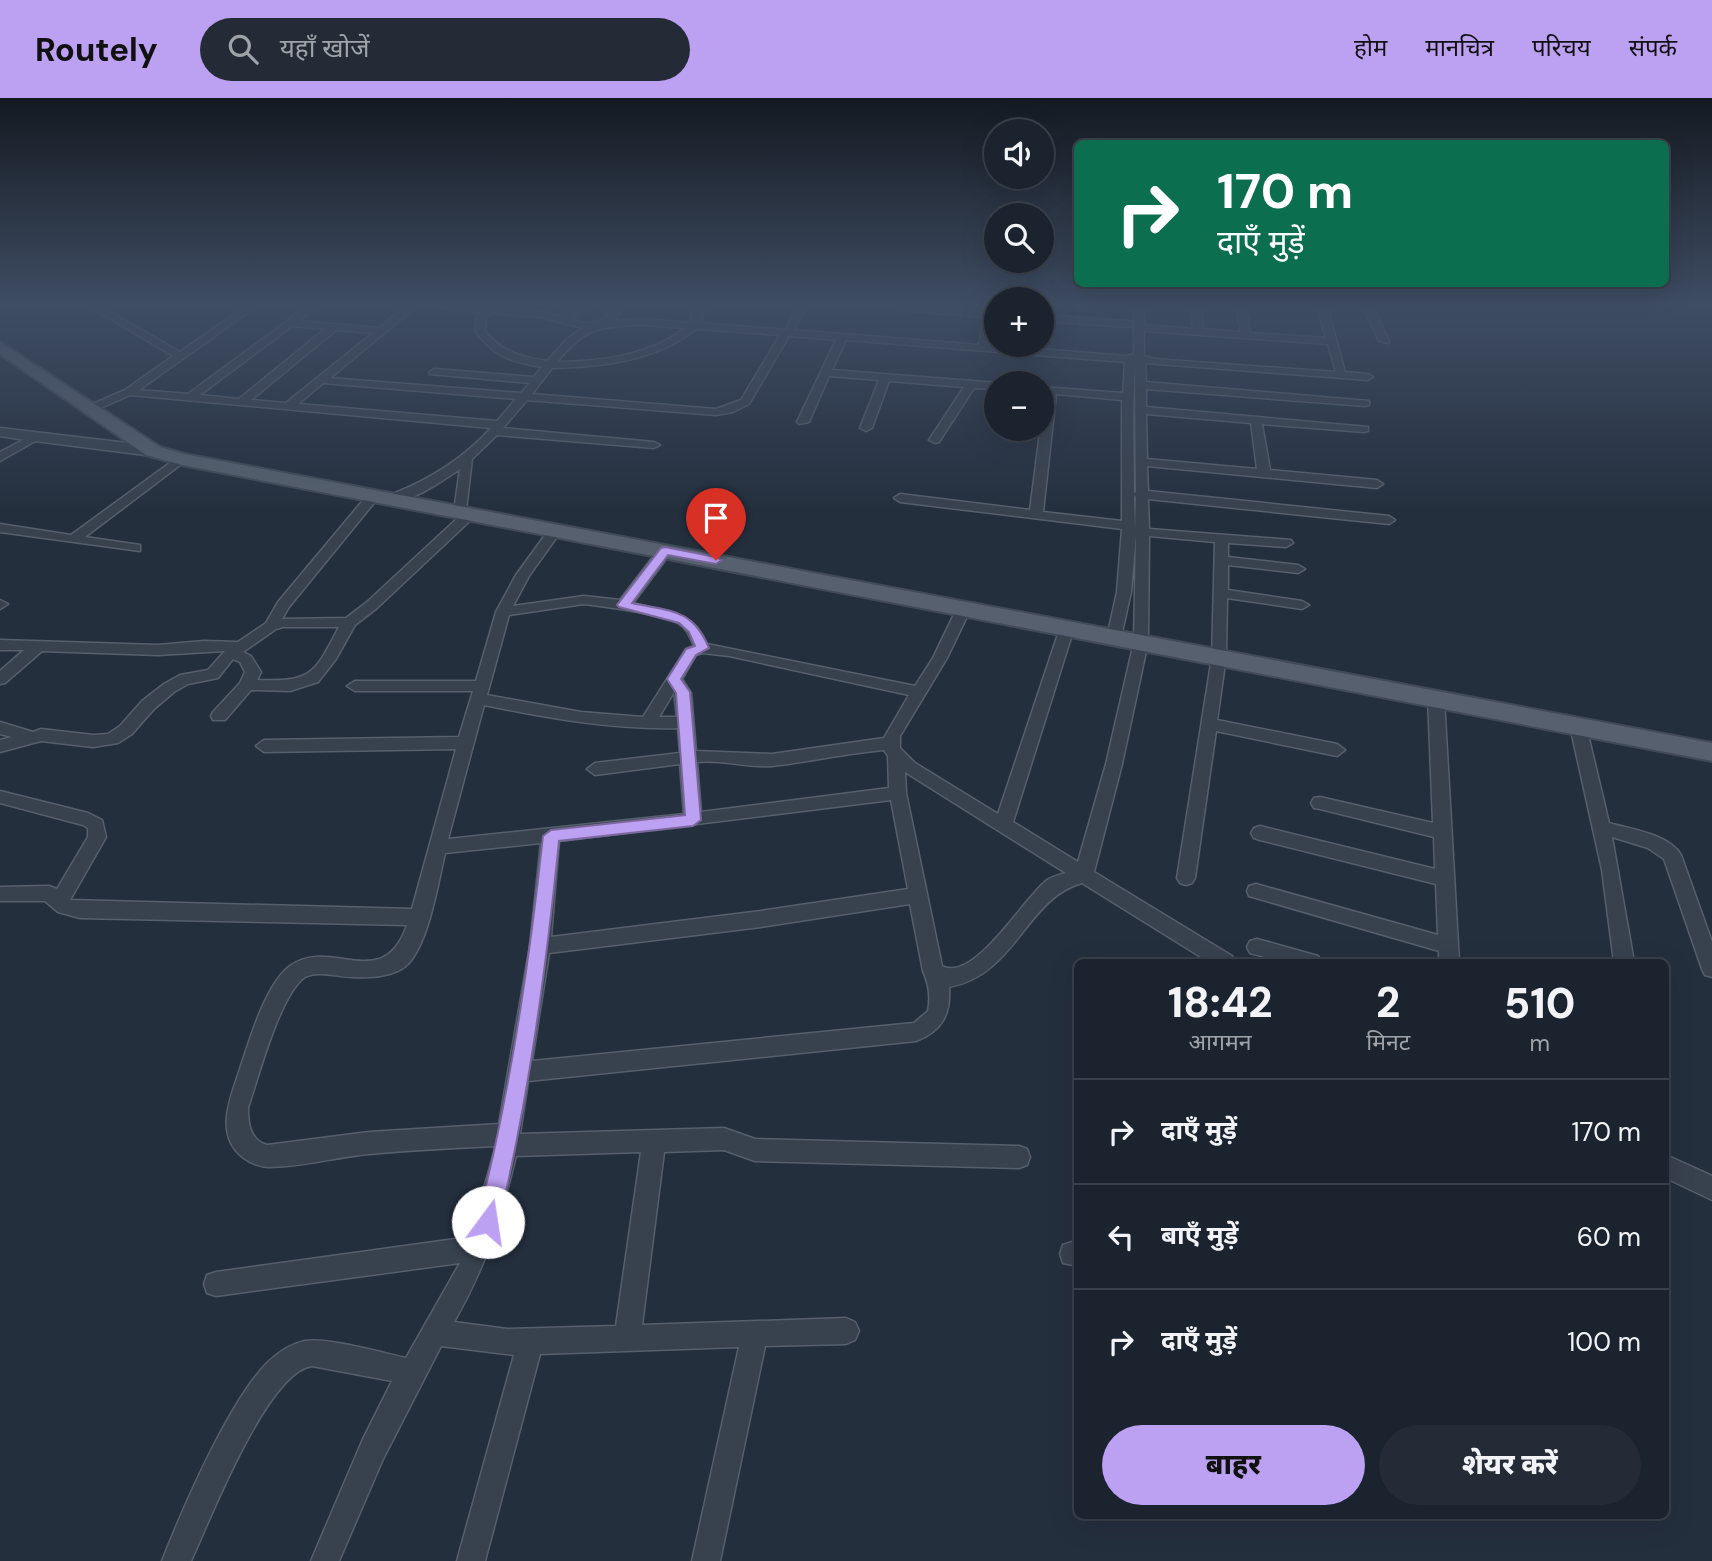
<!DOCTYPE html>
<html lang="hi">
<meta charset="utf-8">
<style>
:root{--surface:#1b232e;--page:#242b36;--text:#f1f3f6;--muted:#a0a4aa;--line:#39404a;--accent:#bca0f2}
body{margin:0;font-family:"DM Sans","Noto Sans Devanagari",sans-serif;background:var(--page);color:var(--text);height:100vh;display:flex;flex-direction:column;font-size:26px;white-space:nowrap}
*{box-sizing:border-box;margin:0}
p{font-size:23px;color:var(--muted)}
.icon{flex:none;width:38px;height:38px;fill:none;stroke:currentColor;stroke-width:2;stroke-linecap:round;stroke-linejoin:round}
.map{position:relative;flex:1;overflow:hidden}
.drawer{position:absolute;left:1074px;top:861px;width:595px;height:560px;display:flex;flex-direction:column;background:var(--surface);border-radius:10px;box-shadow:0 7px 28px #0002,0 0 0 2px var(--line)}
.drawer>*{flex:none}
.guide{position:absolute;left:1074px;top:42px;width:595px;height:147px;border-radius:10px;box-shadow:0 7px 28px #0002,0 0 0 2px var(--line);background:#0b6e4f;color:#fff;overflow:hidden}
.controls{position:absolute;left:984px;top:21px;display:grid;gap:14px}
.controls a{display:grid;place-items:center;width:70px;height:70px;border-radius:50%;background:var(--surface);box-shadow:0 7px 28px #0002,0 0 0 2px var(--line);font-size:35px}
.pin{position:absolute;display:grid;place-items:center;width:60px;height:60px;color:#fff;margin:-72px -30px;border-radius:50% 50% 50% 0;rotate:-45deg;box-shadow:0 0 7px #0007}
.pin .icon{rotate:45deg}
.me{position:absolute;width:77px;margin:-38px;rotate:14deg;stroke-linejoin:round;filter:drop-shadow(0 0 5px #0008)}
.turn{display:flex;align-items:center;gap:24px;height:147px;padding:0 28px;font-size:32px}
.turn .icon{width:91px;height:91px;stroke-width:2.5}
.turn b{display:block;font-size:49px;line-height:60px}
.eta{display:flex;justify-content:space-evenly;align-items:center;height:119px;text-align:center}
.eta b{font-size:42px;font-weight:800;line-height:49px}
.cta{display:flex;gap:14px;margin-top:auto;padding:14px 28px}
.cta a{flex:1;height:80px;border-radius:42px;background:var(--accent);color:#111;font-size:28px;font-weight:800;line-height:80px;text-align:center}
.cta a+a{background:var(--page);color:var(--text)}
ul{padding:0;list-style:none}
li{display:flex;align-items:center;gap:21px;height:105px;padding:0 28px;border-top:2px solid var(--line)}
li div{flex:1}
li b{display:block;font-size:26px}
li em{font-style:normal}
header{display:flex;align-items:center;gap:42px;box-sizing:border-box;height:98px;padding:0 35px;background:var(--accent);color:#111}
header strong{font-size:33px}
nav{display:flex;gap:38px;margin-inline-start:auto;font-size:24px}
.search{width:490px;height:63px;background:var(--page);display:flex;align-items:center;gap:18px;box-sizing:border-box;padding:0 24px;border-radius:38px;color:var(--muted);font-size:26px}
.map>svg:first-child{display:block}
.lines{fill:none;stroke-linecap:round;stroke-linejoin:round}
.minor-casing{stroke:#565f6c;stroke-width:3}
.tertiary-casing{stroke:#565f6c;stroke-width:3}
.primary-casing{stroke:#414a57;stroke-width:4}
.minor{fill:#38414e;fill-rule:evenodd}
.tertiary{fill:#38414e;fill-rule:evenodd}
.primary{fill:#56606e;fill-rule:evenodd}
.route{fill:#bca0f2;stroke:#7a689d;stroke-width:2}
</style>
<header>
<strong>Routely</strong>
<div class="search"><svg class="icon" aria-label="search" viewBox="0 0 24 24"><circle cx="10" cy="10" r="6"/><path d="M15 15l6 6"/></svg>यहाँ खोजें</div>
<nav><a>होम</a><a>मानचित्र</a><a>परिचय</a><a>संपर्क</a></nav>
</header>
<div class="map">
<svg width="1712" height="1463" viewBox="0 0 1712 1463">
<rect width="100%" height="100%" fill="#242f3e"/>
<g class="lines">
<g class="minor-casing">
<g id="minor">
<path d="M90 209H102L180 254 244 209H256L139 292 188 296 306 209H317L299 223 379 230 405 209H416L330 280 521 295 530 285 430 276 429 274 434 271 534 279 542 269C511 264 495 259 475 233L476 221 481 215 439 209C482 209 522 208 564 219L567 213 577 209H591L574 217 573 222C586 227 598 226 609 217L599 209C608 209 614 209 620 216L614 223 645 221 690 225 694 209H704L700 225 786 232 796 209H806L794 232 979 247 984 219 900 212 895 209 985 213V209H995L996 220H993L988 247 1126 258 1134 256V209H1144V227L1193 231 1190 209H1200L1203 231 1241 234 1236 209H1246L1250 235 1326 240 1317 209H1327L1345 274 1368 276 1373 279 1368 282 1145 265 1146 284 1369 303V307L1365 308 1146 291V309L1368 329V333L1364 334 1262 326 1270 372 1377 382 1383 386 1377 390 1147 368 1148 393 1389 418 1395 422 1389 426 1148 401 1149 431 1291 442 1293 445 1286 449 1228 445V459L1298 467 1305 471 1298 475 1228 467V492L1302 503 1309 507 1302 511 1227 500 1226 559 1217 622 1337 646 1345 652 1337 658 1216 633 1195 780 1192 785 1186 787 1180 785 1177 780 1212 559 1215 444 1149 438 1148 544 1122 666 1094 774 1232 858 1235 864H1209L1082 785C1026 800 1016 877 949 889 951 916 942 933 916 943L528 983 520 1036 724 1030 755 1041 1019 1048 1027 1051 1030 1059 1027 1067 1019 1070 755 1063 724 1052 664 1054 642 1227 846 1220 855 1224 859 1233 855 1242 846 1246 765 1248 720 1463H692L739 1249 540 1256 485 1463H457L514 1257 441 1248 383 1361 339 1463H311L363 1341 392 1283 312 1268C267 1274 210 1422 191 1463H162C183 1410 229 1303 268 1264 279 1254 290 1246 305 1243 326 1239 382 1255 406 1260L460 1165 216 1198 207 1195 204 1186 207 1177 216 1174 470 1139 496 1048C453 1050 411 1052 369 1056 336 1059 301 1069 269 1069 261 1069 250 1065 244 1060 215 1039 229 1003 238 977 248 947 265 886 290 868 331 838 383 897 407 827L80 820 58 814 45 803H0V789L49 788 57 791 88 739V730L83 727 0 705V693L88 715 102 722 106 739 70 802 412 811 456 651 264 654 256 648 264 642 459 639 473 593H355L347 588 355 583H476L496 514 516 477 551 429 556 428 562 432 529 478 513 508 584 498 620 502 660 450 665 449 672 453 633 505C667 514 692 511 707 546L915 588 933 560 957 510 959 507H969L971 510 947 560 900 638V650L915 665 998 716 1060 530 1062 527H1072L1074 530 1013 724 1078 764 1106 666 1134 544 1136 436 1131 494 1121 539 1114 544 1107 539 1117 494 1122 431 900 404 894 400 900 396 1030 412 1045 296 1041 295V289L1123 295 1125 264 846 242 832 272 998 285 996 291 974 290 939 344 935 345 929 342 964 289 889 283 872 330 866 333 860 330 879 282 829 278 809 324 799 326 797 324 836 242 789 238 749 306 733 314 716 317 527 302 503 330 654 344 660 347 654 350 497 337 472 361 466 413 475 412V418L377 510 355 527 336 561 318 584 290 593 251 592 225 622H213L211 618 213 614 240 585 245 574 240 564 233 561 218 580 188 586 174 594 154 611 132 636 118 645 93 649 41 643 0 654V642L12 639 0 636V624L33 634 41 631 93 637 108 636 120 628 142 603 164 586 180 577 208 572 225 553 158 557 42 553 5 585 0 586V573L24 552H0V542L158 547 204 543 238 544 266 525 278 504 370 394 374 393 380 397 378 400 289 509 282 521 346 520 367 504 462 416 454 413 460 371C442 383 412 405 390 403V397C429 382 463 361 491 330L130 297 94 313H86V309L125 292 173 258ZM490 215 541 219 582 230 567 241 547 263C520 259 502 254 485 233L486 221ZM645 227 685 230C649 258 602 263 557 264 587 227 601 229 645 227ZM292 228 325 231 239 301 200 297ZM696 231 780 237 741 302 716 311 532 296 552 270C603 269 655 263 696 231ZM336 232 373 235 286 305 251 302ZM1144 233 1328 246 1336 274 1154 261 1144 258ZM1135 266 1136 394 1134 395 1133 314ZM323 285 516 301 497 323 298 306ZM1056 296 1122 302V423L1043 414ZM1146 316 1251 325 1257 371 1147 361ZM1134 397 1136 399 1135 433ZM584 506C607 509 659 515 678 525 687 530 690 539 694 548L686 551 643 619 581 614 487 597 509 517ZM283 529H339C314 576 313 584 257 582L261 574 251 558 243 554 276 531ZM703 555 729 558 909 597 884 640 772 656 696 653 691 595 682 581 696 557ZM674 594 677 619H659ZM484 607C548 620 613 632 678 630L680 655 595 665 587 671 595 677 680 666 684 716 448 741ZM884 652 888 658 889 690 701 714 697 664C722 661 746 670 772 668 809 664 847 655 884 652ZM905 674 1066 775C1059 777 1051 779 1046 783 1023 801 974 885 942 868L906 695ZM891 702 908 791 761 813 551 839 559 743ZM541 745 530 848 499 1026 369 1034 267 1047C250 1042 248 1026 248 1010 258 980 280 896 305 879 317 872 339 879 352 879 369 880 395 879 408 866 429 844 438 785 445 755ZM910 806 923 873C929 886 931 898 928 913L914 925 532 963 549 855 761 829ZM641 1054 616 1228 507 1231 454 1224C486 1168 501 1120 516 1058Z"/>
<polygon points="1363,209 1373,209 1389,243 1388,245 1379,243"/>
<polygon points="1041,217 1129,223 1134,226 1129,229 1041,223"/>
<polygon points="35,336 41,339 39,341 0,363 0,354"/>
<polygon points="178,359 188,361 85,439 140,447 140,453 0,434 0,426 71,437"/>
<polygon points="0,502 8,506 0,511"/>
<polygon points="1436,595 1444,600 1459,864 1439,864 1439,853 1249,798 1247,793 1249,788 1256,786 1438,837 1436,786 1260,742 1254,740 1251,735 1254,730 1260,728 1435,771 1434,739 1320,711 1314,710 1311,705 1314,700 1320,699 1433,725 1428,600"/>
<path d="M1578 622 1586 628 1609 725C1630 731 1669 736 1681 757L1712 844V879L1705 877 1702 871 1664 761 1648 750 1612 739 1634 864H1614L1602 772 1570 628Z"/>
<polygon points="1257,841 1318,858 1321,864 1283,864 1250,855 1247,849 1250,843"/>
<polygon points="1666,1057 1712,1078 1712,1102 1666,1080"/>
<polygon points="1072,1144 1078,1144 1078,1168 1063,1165 1060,1156 1063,1147"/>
</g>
</g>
<g class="tertiary-casing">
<polygon id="tertiary" points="0,330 153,348 161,353 153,358 19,341 0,338"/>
</g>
<g class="primary-casing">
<polygon id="primary" points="0,244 160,349 184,356 1712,645 1712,663 182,367 146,357 0,256"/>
</g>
<use href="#minor" class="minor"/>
<use href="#tertiary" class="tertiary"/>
<use href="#primary" class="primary"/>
</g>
<linearGradient id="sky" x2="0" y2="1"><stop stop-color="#141a22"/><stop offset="0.5" stop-color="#3f4d63"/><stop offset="1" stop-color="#3f4d63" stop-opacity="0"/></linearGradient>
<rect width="1712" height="414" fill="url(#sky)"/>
<path class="route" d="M665 449 716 459 722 462 716 466 668 457 632 505C671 514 691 509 709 550L696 557 681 581 690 594 701 722 693 728 559 743C546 871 529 999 499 1124L496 1132 488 1135 480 1132 477 1124C510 998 529 868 543 738L551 732 685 717 676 595 667 581 686 551 695 548 689 534 679 525 619 509 617 507 661 450Z"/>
</svg>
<div class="controls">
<a><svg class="icon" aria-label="sound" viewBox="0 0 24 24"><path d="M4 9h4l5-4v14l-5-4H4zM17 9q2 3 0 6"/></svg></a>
<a><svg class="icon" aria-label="search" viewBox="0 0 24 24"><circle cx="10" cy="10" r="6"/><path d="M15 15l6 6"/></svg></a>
<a>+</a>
<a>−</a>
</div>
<div class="pin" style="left:716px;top:462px;background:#d93025"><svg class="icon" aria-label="arrive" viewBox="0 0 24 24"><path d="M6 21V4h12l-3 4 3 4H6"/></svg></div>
<svg class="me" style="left:488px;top:1124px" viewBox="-20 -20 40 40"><circle r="19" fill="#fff"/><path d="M0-13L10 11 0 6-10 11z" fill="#bca0f2"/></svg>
<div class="guide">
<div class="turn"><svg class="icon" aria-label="right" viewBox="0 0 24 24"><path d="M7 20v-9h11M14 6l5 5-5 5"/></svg><div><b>170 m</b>दाएँ मुड़ें</div></div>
</div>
<section class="drawer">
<div class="eta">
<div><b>18:42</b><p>आगमन</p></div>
<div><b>2</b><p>मिनट</p></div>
<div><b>510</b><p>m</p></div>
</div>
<ul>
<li><svg class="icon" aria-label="right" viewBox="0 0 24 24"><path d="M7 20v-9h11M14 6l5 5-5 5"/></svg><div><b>दाएँ मुड़ें</b></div><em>170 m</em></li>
<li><svg class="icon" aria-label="left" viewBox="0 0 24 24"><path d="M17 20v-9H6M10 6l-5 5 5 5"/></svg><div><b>बाएँ मुड़ें</b></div><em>60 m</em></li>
<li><svg class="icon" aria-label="right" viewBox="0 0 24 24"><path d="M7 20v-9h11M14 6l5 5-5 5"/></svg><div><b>दाएँ मुड़ें</b></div><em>100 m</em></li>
</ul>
<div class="cta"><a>बाहर</a><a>शेयर करें</a></div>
</section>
</div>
